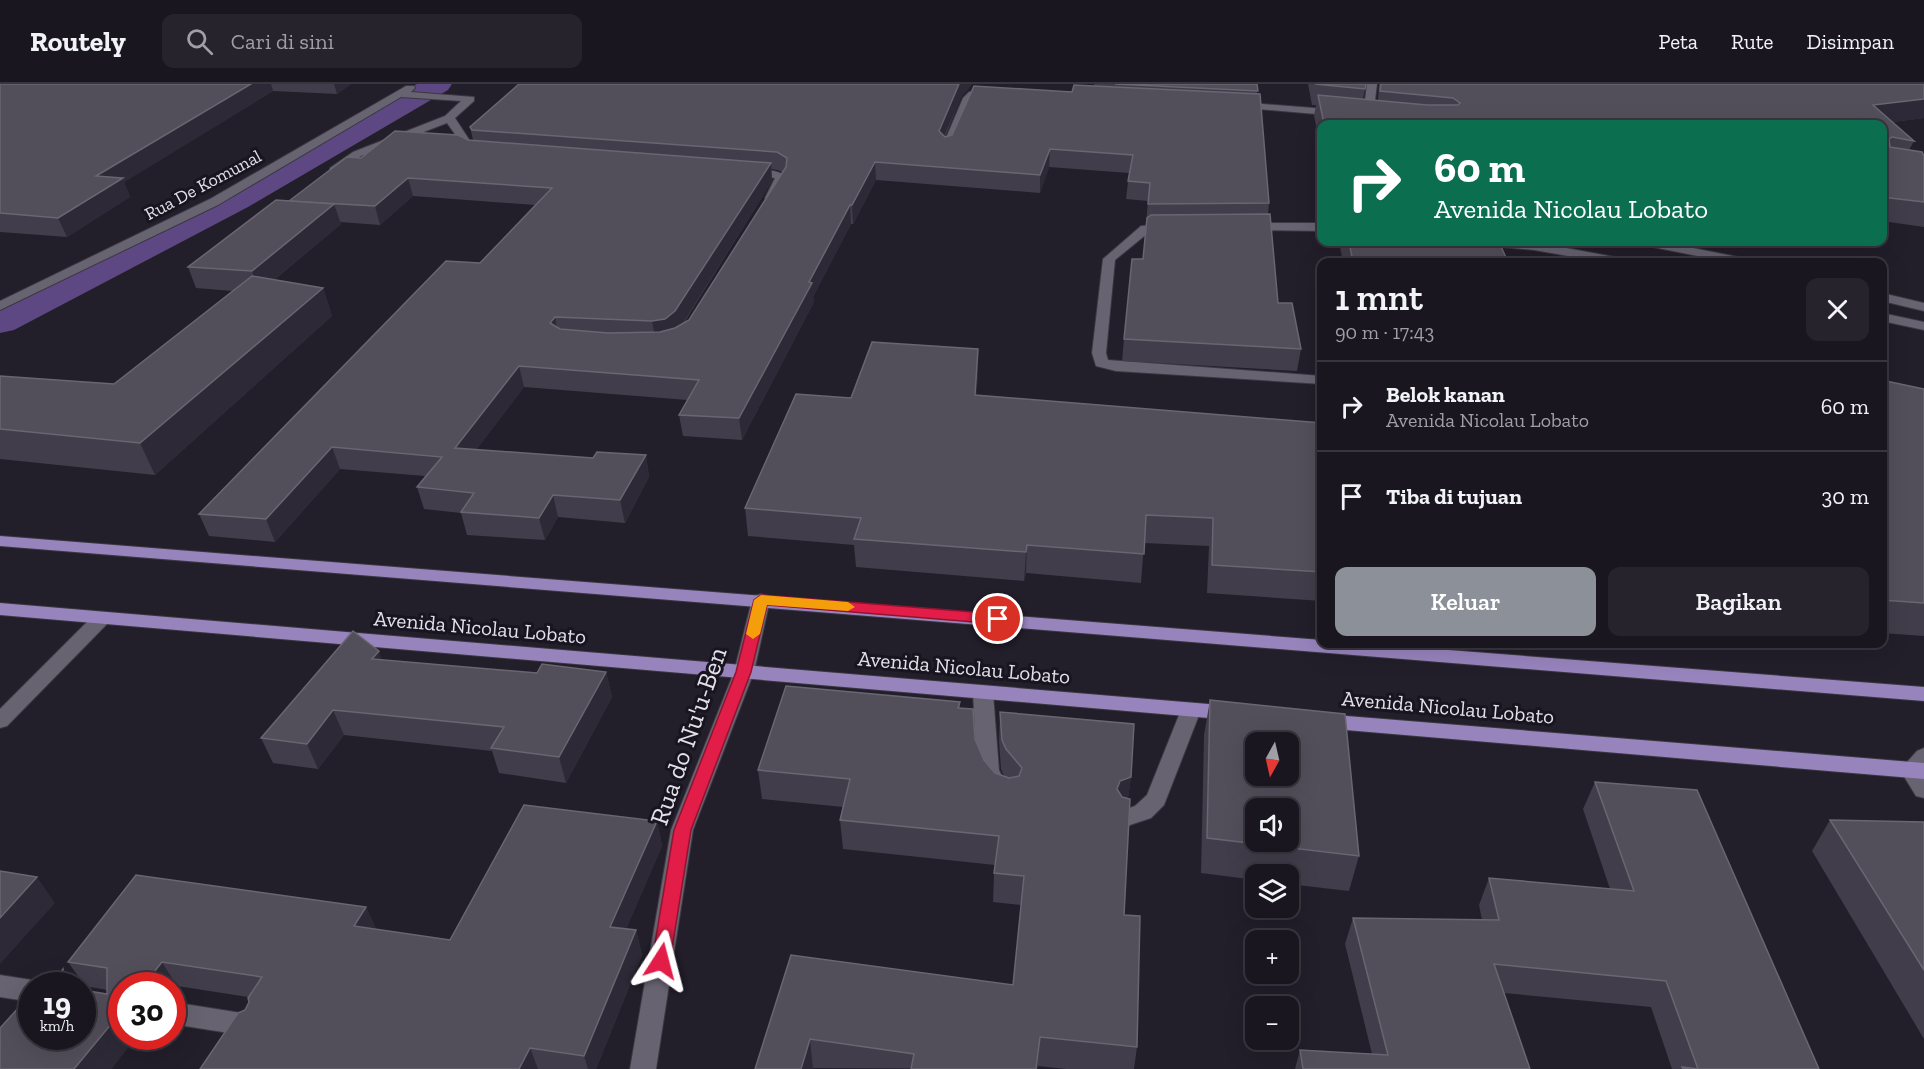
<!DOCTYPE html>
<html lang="id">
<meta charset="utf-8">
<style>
:root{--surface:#1a1620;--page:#27232d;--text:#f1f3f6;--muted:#9f9fa5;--line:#38353e;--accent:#8c9099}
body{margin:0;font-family:"Zilla Slab",serif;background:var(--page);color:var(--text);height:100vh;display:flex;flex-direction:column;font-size:22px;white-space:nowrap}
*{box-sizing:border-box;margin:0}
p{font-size:20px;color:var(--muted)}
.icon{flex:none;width:33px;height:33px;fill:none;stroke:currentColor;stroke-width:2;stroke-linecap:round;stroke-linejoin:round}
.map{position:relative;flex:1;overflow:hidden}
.drawer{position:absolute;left:1317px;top:174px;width:570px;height:390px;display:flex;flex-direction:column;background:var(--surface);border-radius:12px;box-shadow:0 6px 24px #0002,0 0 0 2px var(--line)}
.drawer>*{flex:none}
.top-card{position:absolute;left:1317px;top:36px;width:570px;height:126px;border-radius:12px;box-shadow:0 6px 24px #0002,0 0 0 2px var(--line);background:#0b6e4f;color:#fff;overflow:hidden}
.needle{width:39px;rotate:188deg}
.tools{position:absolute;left:1245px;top:648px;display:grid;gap:12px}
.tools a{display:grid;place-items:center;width:54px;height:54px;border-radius:12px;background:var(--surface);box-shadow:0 6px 24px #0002,0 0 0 2px var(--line);font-size:30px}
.speed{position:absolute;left:18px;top:888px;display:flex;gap:12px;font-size:30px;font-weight:700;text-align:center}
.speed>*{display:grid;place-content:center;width:78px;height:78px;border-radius:50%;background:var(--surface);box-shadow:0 6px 24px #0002,0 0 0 2px var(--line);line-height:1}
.speed small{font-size:15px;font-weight:400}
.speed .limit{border:9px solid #d22;background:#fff;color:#111}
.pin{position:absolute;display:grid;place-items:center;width:51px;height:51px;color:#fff;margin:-26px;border:3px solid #fff;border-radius:50%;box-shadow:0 2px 6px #0007}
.me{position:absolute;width:66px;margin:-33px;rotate:9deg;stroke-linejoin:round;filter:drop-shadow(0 0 4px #0008)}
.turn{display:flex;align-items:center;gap:21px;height:126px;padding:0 18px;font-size:27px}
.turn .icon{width:78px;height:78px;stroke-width:2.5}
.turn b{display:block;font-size:42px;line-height:51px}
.round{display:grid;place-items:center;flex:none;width:63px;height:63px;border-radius:12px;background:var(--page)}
.summary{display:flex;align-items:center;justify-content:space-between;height:102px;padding:0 18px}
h1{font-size:36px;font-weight:600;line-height:45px}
.button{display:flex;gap:12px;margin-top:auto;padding:12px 18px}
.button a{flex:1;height:69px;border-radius:12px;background:var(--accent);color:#fff;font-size:24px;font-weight:600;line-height:69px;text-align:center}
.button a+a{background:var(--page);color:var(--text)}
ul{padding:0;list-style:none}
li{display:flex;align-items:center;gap:18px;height:90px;padding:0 18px;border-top:2px solid var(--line)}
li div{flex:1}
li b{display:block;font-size:22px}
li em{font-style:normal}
header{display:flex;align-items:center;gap:36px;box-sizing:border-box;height:84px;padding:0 30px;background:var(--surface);border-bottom:2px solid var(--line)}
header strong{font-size:28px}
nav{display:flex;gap:33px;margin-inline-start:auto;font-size:21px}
.search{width:420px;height:54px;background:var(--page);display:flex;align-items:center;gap:15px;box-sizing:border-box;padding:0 21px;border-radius:12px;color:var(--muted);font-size:22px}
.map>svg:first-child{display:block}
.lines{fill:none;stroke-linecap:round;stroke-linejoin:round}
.canal{fill:#5d4883;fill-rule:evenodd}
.minor-casing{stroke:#3a3841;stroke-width:2}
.major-casing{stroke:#3a3841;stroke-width:2}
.minor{fill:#676371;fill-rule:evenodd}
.major{fill:#9784bd;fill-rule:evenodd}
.wall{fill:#413d4a;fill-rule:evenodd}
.shaded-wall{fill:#2d2936}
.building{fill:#524f5b;stroke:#696671;stroke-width:1.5;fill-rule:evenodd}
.route{fill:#e11d48;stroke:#92132f;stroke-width:1.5}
.slow{fill:#f59e0b}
.labels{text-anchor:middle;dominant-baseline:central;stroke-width:6;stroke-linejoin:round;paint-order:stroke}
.far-street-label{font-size:18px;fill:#e2e0e8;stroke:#181520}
.street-label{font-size:21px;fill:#e2e0e8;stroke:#181520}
.near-street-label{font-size:26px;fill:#e2e0e8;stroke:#181520}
</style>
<header>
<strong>Routely</strong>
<div class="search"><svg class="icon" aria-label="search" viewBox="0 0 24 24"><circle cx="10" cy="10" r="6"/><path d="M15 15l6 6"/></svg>Cari di sini</div>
<nav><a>Peta</a><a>Rute</a><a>Disimpan</a></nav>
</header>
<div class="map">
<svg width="1924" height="985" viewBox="0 0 1924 985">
<rect width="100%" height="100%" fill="#221e2a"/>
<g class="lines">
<polygon class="canal" points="417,0 452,0 448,6 248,123 14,246 0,249 0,221 224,109"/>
<g class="minor-casing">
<g id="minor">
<polygon points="1367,0 1377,0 1373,32 1368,35 1363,32"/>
<polygon points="406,2 414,2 415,4 411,8 474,13 474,17 455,34 472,60 472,63 480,68 479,70 475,71 462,66 462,60 447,39 361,72 338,88 330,88 330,84 353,68 445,32 461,17 401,13 218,121 0,226 0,217 210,115"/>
<polygon points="989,5 993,6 993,10 976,13 972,17 956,54 955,56 947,56 946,54 963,14 969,8"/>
<polygon points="1238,18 1339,26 1344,29 1339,32 1234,23 1234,19"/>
<path d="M748 86C761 86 778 84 787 94L775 116 771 118 765 114 775 94 744 91V87Z"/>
<polygon points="1248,139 1322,139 1322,147 1244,146 1244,140"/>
<polygon points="1170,140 1174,141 1174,147 1148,149 1115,176 1106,269 1108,276 1322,292 1322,300 1116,287 1096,282 1092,269 1103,175 1141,142"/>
<polygon points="1484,158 1534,158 1620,174 1626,178 1602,178 1534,166 1490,162"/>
<polygon points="1642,158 1663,158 1743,174 1749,178 1727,178 1648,162"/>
<polygon points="1882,209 1924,219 1924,227 1882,217"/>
<polygon points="1882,229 1924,238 1924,246 1882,237"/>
<polygon points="761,510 768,512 770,516 754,588 693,746 656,985 630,985 671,746 734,588 752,516 754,512"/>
<polygon points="101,529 108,531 110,535 108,539 7,642 0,644 0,625 94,531"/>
<polygon points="983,602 990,604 993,609 999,686 1007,703 1004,709 996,711 988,709 977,686 973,609 976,604"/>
<polygon points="1191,619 1198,621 1201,626 1164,721 1151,734 1127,742 1119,740 1116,734 1119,728 1135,722 1147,711 1181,626 1184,621"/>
<polygon points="1924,664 1924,714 1916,712 1900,686 1917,667"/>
<polygon points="0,891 32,896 42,902 32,902 32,918 0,913"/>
<polygon points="172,918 248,930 257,933 261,941 257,949 248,952 172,940"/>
</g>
</g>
<g class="major-casing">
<g id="major">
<polygon points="0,452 1322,556 1322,560 1370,560 1924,603 1924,617 0,462"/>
<polygon points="0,519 1232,622 1239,624 1242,629 1239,634 1232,636 0,531"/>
<polygon points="1322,630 1924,679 1924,695 1322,644 1315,642 1312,637 1315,632"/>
</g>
</g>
<use href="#minor" class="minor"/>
<use href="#major" class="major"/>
</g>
<g class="wall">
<polygon points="0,0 351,0 337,10 273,7 124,98 130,113 67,153 0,148"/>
<path d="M519 0H972L961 13 945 53 1072 8 1094 2V0H1257V10L1269 119 1268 130 1278 219 1301 265 1297 287 1122 277 1124 255 1143 175 1148 117 1126 115 1129 89 1049 83 1040 109 876 96 853 140H851L813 213 814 218 742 356 683 352 679 331 687 316 524 303 476 366 593 374 646 371 649 393 625 439 558 433 545 456 467 451 461 429 424 425 417 403 425 392 340 385 275 458 209 452 199 430 480 179 535 121 413 112 380 141 340 138 341 140 274 196 323 204 332 232 155 391 0 375V292L114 300 233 207 196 204 188 183 289 117 361 74 468 56H473L470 43ZM771 85 778 86 783 89 689 236 684 239 772 97Z"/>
<polygon points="1308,0 1366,0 1363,15 1378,17 1379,0 1924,0 1924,34 1893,38 1914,57 1909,66 1924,72 1924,143 1882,137 1882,40 1322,40 1322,69 1314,32 1316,21 1312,21"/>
<polygon points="1339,158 1499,158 1508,178 1343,178"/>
<polygon points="1882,289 1886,297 1924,305 1924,552 1882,549"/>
<polygon points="978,290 976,311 1322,339 1322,517 1207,509 1209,462 1144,459 1141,499 1026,489 1024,497 856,483 854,461 748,452 745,424 851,314"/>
<polygon points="382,576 537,589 606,588 612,613 566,699 499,689 492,667 344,651 318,685 273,679 261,654"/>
<polygon points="1210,616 1359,772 1349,807 1288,800 1288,790 1256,790 1256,796 1201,789 1204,651"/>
<polygon points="960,618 960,624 975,655 984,676 995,689 1004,692 1001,685 999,657 1000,628 1131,693 1128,714 1124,831 1137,963 1134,985 1066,985 1038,982 1037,985 813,984 813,985 755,985 791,871 1013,901 1021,821 993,818 994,789 995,781 843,765 840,736 843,723 762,715 758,686"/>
<polygon points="1595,698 1819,985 1672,985 1651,923 1504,909 1530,985 1295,985 1300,966 1372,970 1345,860 1353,834 1482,836 1479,821 1489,794 1610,805 1583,725"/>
<polygon points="1830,736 1924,738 1924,955 1812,767"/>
<polygon points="657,737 662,762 626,845 636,846 642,871 596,985 200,985 245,926 249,918 248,913 177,902 172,908 172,902 137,952 111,985 0,985 107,910 107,906 85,902 68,878 366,823 376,845 450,856"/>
</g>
<g class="shaded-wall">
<polygon points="251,0 271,0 273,7 124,98 130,113 67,153 58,134 96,92"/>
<polygon points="334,0 351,0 337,10"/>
<polygon points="959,0 972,0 961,13 939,64 939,47"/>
<polygon points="1924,15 1924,34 1876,40 1873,21"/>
<polygon points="1050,65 1049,83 1040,109 1040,91"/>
<polygon points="875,78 876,96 853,140 852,121"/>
<polygon points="771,79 772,97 678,247 656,258 652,237"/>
<polygon points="408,94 413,112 380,141 375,122"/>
<polygon points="334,120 341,140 259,208 252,187"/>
<polygon points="850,121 851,140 813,213 814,218 742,356 739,334"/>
<polygon points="323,204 332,232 155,391 140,359"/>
<polygon points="555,233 559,254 550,239"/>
<polygon points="978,265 978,290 975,338 975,311"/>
<polygon points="519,282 524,303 461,386 455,364"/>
<polygon points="332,363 340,385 275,458 266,435"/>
<polygon points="646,371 649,393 625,439 620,416"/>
<polygon points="553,411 558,433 545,456 539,434"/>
<polygon points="1027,461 1026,489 1024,497 1026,468"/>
<polygon points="379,567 388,592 372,575"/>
<polygon points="606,588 612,613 566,699 559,673"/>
<polygon points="333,626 344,651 318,685 307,660"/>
<polygon points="1131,693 1127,722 1117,705 1120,697"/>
<polygon points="657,737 662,762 617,867 610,843"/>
<polygon points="37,793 55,819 0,880 0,834"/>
<polygon points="366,823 377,847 354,842"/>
<polygon points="636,846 642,871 596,985 588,985 584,972"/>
<polygon points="162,878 177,902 172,908 172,902 143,902"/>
<polygon points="63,885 74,902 64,902"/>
<polygon points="122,927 122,952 137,952 111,985 74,985"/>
<polygon points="1040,953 1037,985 1036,985"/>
<polygon points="810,955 813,985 801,985"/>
<polygon points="530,964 538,985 519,985"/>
</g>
<g class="building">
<polygon points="0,0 251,0 96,92 123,94 58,134 0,129"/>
<polygon points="519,0 959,0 939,47 945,53 952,51 974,2 1072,8 1074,1 1260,10 1269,119 1148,120 1150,99 1128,97 1133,71 1050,65 1040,91 875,78 852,121 850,121 809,198 812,199 739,334 679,331 699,296 519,282 455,364 593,374 597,368 646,371 620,416 553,411 539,434 461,428 474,409 417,403 442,373 332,363 266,435 199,430 446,177 480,179 552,104 408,94 375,122 289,117 347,73 361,74 395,47 458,51 468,56 771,79 675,227 665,235 652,237 555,233 550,239 560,245 608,249 660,248 675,244 689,236 786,83 787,74 777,68 472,46 470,43"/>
<polygon points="1115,0 1257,0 1258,7"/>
<polygon points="1315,0 1366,0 1365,5"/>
<polygon points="1381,0 1924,0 1924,15 1873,21 1914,57 1892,53 1889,55 1890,63 1922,68 1924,72 1924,118 1882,113 1882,40 1324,40 1318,11 1427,21 1458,21 1460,19 1453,14 1380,7"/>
<polygon points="276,116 334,120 252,187 188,183"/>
<polygon points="1270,130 1278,219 1292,219 1301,265 1124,255 1132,175 1143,175 1147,134 1151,131"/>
<polygon points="1349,158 1499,158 1508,178 1353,178"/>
<polygon points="252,192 323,204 140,359 0,345 0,292 114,300"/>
<polygon points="872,258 978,265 975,311 1322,339 1322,488 1212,481 1213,434 1146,431 1144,470 1027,461 1026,468 854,455 861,434 745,424 796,310 851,314"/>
<polygon points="1882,289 1886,297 1924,305 1924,519 1882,516"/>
<polygon points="353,547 379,567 372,575 537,589 542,580 606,588 559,673 491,664 504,643 333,626 307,660 261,654"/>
<polygon points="786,602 960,618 958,624 973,625 975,655 984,676 995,689 1009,694 1019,692 1022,684 1006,665 1002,656 1000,628 1134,640 1131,693 1120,697 1117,705 1122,713 1130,715 1124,831 1140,832 1137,963 1040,953 1036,985 911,985 914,970 810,955 801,985 755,985 791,871 1013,901 1024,792 994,789 999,752 840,736 850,695 758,686"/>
<path d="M1210 616 1345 630 1359 772 1207 754ZM1256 658H1288V692H1256ZM1256 724H1288V758H1256Z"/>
<polygon points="1595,698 1697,706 1819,985 1683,985 1682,983 1698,985 1666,897 1494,880 1530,985 1303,985 1300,966 1388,971 1353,834 1499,836 1489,794 1634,807"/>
<polygon points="524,721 657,737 610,843 636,846 584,972 530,964 519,985 200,985 238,929 245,926 249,918 248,914 262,893 162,878 143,902 122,902 122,927 74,985 0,985 0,944 32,909 32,952 82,952 82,906 107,910 107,884 68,878 136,791 366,823 354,842 450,856"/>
<polygon points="1830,736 1924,738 1924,886"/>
<polygon points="0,787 37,793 0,834"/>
<polygon points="63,885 64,902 50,902"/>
</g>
<polygon class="route" points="761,511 998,530 1005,535 998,540 767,521 751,588 691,746 670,877 667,882 661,884 654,882 652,877 674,746 736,588 754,516"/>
<polygon class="slow" points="761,511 848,518 855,523 848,527 767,521 760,550 753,555 746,550 754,516"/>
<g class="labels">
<g class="far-street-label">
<text transform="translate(203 101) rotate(-28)">Rua De Komunal</text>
</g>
<g class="street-label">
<text transform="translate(480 543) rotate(5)">Avenida Nicolau Lobato</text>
<text transform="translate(964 583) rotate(5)">Avenida Nicolau Lobato</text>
<text transform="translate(1448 623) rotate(5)">Avenida Nicolau Lobato</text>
</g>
<g class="near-street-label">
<text transform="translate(688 652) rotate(-71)">Rua do Nu'u-Ben</text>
</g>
</g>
</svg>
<div class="tools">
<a><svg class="needle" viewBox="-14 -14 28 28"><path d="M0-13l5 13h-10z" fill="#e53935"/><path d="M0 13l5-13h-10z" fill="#9f9fa5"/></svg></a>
<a><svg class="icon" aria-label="sound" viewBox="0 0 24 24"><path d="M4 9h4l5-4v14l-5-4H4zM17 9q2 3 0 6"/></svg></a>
<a><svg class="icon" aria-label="layers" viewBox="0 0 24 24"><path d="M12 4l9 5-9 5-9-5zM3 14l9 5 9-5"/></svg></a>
<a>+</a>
<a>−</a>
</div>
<div class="speed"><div>19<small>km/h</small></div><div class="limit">30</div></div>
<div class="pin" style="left:998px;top:535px;background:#d93025"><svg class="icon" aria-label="arrive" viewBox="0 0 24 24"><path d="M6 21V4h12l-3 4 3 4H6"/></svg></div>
<svg class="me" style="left:661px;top:877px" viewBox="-20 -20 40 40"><path d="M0-17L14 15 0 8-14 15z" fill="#e11d48" stroke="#fff" stroke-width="4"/></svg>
<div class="top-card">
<div class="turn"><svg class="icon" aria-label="right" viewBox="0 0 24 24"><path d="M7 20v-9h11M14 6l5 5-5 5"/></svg><div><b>60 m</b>Avenida Nicolau Lobato</div></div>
</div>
<section class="drawer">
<div class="summary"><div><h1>1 mnt</h1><p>90 m · 17:43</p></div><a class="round"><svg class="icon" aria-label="close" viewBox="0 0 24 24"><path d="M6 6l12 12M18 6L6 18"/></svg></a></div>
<ul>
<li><svg class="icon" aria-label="right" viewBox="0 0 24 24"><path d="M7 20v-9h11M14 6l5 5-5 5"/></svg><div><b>Belok kanan</b><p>Avenida Nicolau Lobato</p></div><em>60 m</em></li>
<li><svg class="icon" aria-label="arrive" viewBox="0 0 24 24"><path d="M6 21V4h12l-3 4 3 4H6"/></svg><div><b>Tiba di tujuan</b></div><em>30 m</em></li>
</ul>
<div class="button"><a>Keluar</a><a>Bagikan</a></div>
</section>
</div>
